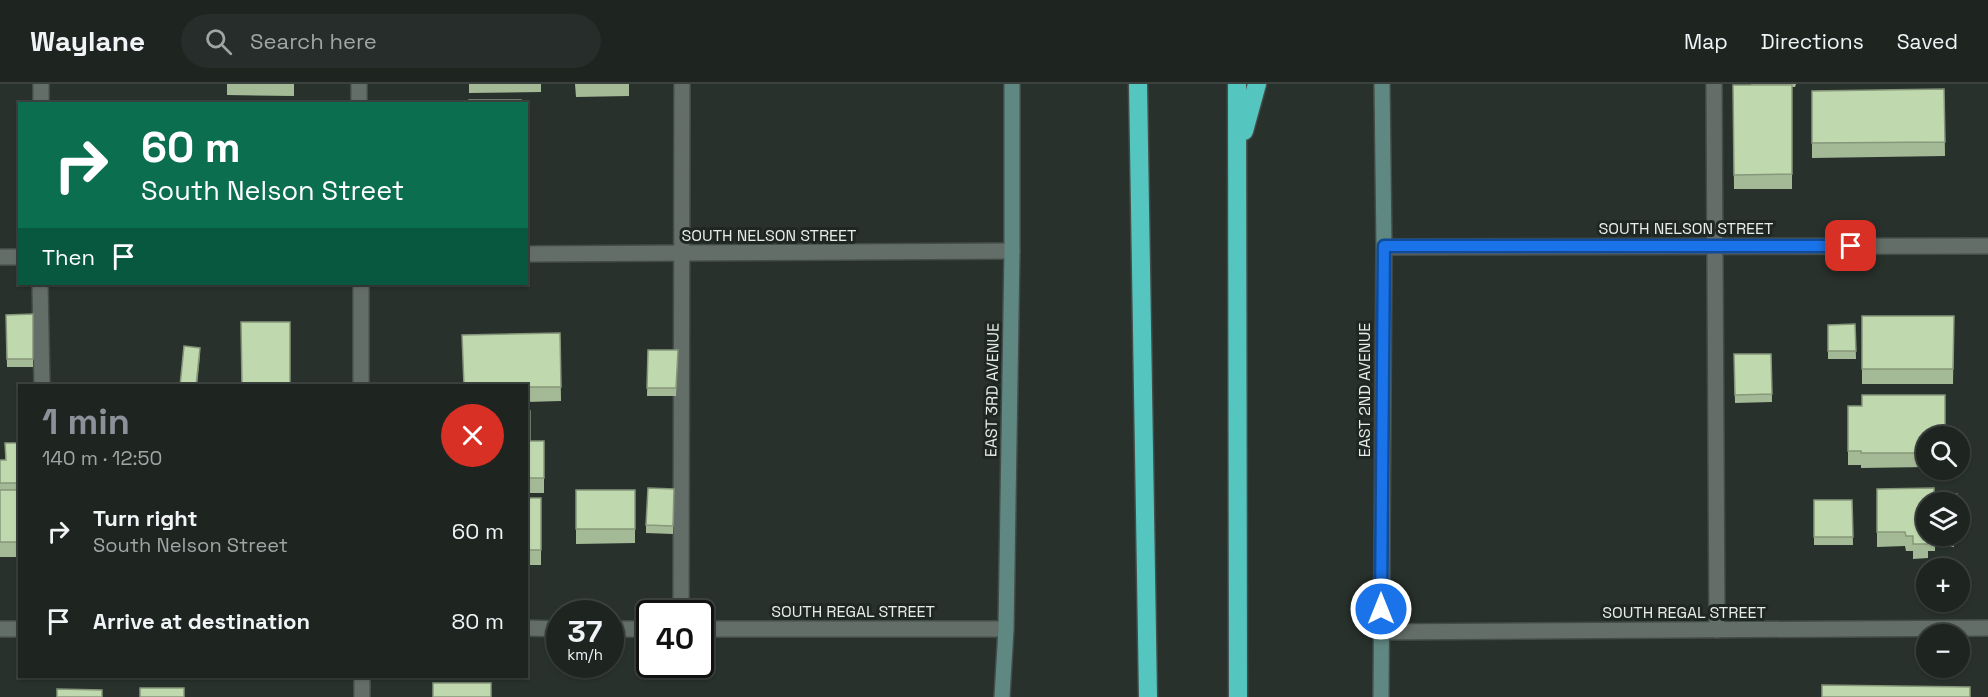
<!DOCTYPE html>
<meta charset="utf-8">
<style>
:root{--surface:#1e2521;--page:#262d2a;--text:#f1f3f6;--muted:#a1a5a5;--line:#3c423f;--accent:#8c9099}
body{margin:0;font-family:"Space Grotesk",sans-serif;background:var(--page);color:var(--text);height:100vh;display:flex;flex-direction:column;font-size:22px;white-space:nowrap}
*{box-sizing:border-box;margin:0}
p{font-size:20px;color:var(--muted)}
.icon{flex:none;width:33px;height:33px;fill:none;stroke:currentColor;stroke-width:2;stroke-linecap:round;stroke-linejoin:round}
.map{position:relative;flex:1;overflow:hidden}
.side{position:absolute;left:18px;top:300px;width:510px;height:294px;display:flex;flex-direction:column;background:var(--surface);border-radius:0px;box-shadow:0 2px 4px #0004,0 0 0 2px var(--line)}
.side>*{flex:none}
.hud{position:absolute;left:18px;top:18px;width:510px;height:183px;border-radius:0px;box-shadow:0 2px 4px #0004,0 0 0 2px var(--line);background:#0b6e4f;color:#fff;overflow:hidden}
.fabs{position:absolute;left:1916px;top:342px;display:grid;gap:12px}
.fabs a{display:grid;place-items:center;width:54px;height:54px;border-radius:50%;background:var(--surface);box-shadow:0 2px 4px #0004,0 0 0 2px var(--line);font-size:30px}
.speed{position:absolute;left:546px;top:516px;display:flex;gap:12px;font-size:30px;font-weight:700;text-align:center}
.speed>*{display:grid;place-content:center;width:78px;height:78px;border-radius:50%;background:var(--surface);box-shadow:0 2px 4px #0004,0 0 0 2px var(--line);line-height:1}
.speed small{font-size:15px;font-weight:400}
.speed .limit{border:3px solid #111;border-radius:9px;background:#fff;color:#111}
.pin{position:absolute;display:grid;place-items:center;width:51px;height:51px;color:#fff;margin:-26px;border-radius:12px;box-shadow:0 3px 9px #0006}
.me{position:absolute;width:66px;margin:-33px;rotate:0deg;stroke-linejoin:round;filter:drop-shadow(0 0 4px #0008)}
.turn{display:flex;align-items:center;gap:21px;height:126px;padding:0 24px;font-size:27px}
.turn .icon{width:78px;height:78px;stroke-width:2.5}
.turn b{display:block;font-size:42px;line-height:51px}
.then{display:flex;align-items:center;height:57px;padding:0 24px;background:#0003;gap:12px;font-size:22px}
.round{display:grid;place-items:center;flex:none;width:63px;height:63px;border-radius:32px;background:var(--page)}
.headline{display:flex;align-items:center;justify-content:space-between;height:102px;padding:0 24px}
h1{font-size:36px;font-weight:700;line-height:45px;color:var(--accent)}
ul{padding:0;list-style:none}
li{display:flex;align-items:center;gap:18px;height:90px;padding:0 24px}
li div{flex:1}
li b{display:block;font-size:22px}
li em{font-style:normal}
header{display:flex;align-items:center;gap:36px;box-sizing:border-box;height:84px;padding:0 30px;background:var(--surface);border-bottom:2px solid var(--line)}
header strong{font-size:28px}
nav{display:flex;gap:33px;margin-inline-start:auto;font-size:21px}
.search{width:420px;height:54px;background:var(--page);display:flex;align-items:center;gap:15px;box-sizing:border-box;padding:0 21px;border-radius:33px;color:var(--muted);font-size:22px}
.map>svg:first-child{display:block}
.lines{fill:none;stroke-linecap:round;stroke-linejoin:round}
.lane-casing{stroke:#444c48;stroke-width:18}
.street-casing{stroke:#444c48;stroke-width:18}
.secondary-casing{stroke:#444c48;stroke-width:18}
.highway-casing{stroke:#444c48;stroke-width:21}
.lane{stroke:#646e68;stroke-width:15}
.street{stroke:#646e68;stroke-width:15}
.secondary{stroke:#608882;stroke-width:15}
.highway{stroke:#55c5c0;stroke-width:18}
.wall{fill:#a4ba96}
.shaded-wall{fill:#86977a}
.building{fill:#bfd8ae;stroke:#86977a;stroke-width:1.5}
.route-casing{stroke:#114b97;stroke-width:15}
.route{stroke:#1a73e8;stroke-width:10}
.labels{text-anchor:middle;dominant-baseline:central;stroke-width:6;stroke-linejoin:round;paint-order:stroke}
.street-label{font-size:16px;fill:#e7edea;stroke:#1f2723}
</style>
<header>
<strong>Waylane</strong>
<div class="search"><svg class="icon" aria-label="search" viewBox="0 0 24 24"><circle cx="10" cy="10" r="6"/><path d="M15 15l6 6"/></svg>Search here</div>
<nav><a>Map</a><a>Directions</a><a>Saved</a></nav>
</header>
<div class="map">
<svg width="1988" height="613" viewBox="0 0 1988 613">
<rect width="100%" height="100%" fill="#28312c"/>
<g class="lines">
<g class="lane-casing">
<g id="lane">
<polyline points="1714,0 1717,546"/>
<polyline points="41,20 41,0"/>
<polyline points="40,200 42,302"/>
<polyline points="681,530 682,0"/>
</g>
</g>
<g class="street-casing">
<g id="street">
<polyline points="359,0 359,20"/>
<polyline points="1384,163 1988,162"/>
<polyline points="526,170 1012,167"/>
<polyline points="0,173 20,173"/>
<polyline points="361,200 361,302"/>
<polyline points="526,544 560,545"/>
<polyline points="0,545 20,545"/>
<polyline points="610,545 650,545"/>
<polyline points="700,545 1006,545"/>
<polyline points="1380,548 1988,544"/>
<polyline points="362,592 362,613"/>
</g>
</g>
<g class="secondary-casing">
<g id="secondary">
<polyline points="1002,613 1006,545 1012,167 1012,0"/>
<polyline points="1381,613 1384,163 1382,0"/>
</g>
</g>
<g class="highway-casing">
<g id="highway">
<polyline points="1138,0 1148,613"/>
<polyline points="1237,0 1238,613"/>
<polyline points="1244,47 1257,0"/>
</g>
</g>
<use href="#lane" class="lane"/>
<use href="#street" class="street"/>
<use href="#secondary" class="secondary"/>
<use href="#highway" class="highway"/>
</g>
<g class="wall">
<polygon points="227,0 294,0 294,12 227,11"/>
<polygon points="469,0 541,0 541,8 469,9"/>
<polygon points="575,0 629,0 629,12 576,13"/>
<polygon points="1751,0 1796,0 1795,3 1792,3 1792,105 1734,105 1733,1 1751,1"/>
<polygon points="1944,5 1945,72 1812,74 1812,7"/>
<polygon points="33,230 33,283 7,283 6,231"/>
<polygon points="1862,232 1954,232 1953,300 1862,300"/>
<polygon points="1855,240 1856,275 1828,275 1828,241"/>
<polygon points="560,249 561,317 526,318 526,302"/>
<polygon points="648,266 678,266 676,312 647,312"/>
<polygon points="1734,270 1771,270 1772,318 1735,319"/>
<polygon points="1848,322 1926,352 1926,383 1861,384 1861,381 1848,381"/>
<polygon points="526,327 530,357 544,357 544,409 526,409"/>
<polygon points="5,359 20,359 20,473 0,473 0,376 5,376"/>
<polygon points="674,405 673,450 646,449 646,441"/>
<polygon points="1877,405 1926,452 1957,452 1957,453 1954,453 1954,463 1935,463 1935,467 1928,467 1928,474 1913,475 1913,467 1906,467 1905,462 1877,463"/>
<polygon points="576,406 635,406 635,459 576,460"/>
<rect x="526" y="414" width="15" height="67"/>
<polygon points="1814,416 1852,416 1853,461 1814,461"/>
</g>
<polygon class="shaded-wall" points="200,264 200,272 197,302 196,302"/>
<g class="building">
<polygon points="1733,1 1792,1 1792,90 1734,91"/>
<polygon points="1944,5 1945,58 1812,59 1812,7"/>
<rect x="469" y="16" width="52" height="4"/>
<polygon points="33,230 33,275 7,275 6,231"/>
<polygon points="1862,232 1954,232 1953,285 1862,285"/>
<polygon points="241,238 290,238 290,302 242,302"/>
<polygon points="1855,240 1856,267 1828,267 1828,241"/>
<polygon points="560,249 561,303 526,303 526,302 464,302 462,251"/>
<polygon points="184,262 200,264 196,302 180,302"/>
<polygon points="648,266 678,266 676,304 647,304"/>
<polygon points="1734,270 1771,270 1772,310 1735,311"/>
<polygon points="1862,311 1945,311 1945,352 1926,352 1926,369 1861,369 1861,367 1848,367 1848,322 1862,322"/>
<polygon points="526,327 530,327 530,357 544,357 544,394 526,394"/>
<polygon points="5,359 20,359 20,399 0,399 0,376 6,376"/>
<polygon points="648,404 674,405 673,442 646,441"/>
<polygon points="1934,404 1934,410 1957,410 1957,418 1926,418 1926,452 1935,452 1928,452 1928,460 1913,460 1913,452 1906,452 1905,448 1877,448 1877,405"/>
<rect x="0" y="406" width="20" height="52"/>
<rect x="576" y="406" width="59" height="39"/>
<rect x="526" y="414" width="15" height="52"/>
<polygon points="1814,416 1852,416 1853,453 1814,453"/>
<rect x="433" y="599" width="58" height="14"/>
<polygon points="1822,601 1970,603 1970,613 1822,613"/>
<rect x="140" y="604" width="44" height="9"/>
<polygon points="57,605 102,606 102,613 57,613"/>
</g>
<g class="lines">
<g class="route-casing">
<polyline id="route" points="1381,525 1384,162 1851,162"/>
</g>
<use href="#route" class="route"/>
</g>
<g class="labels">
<g class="street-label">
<text x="1686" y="144">SOUTH NELSON STREET</text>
<text x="769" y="151">SOUTH NELSON STREET</text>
<text transform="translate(992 306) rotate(-89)">EAST 3RD AVENUE</text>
<text transform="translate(1364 306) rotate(-90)">EAST 2ND AVENUE</text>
<text x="853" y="527">SOUTH REGAL STREET</text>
<text x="1684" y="528">SOUTH REGAL STREET</text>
</g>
</g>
</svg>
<div class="fabs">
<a><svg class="icon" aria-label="search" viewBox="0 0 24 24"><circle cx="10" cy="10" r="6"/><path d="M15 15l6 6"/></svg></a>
<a><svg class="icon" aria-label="layers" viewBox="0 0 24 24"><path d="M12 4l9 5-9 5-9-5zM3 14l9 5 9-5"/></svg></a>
<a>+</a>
<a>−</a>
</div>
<div class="speed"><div>37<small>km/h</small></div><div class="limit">40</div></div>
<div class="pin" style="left:1851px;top:162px;background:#d93025"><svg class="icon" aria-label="arrive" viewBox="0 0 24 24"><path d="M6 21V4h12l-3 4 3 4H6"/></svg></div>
<svg class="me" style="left:1381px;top:525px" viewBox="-20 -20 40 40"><circle r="17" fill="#1a73e8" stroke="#fff" stroke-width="3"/><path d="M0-11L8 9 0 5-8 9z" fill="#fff"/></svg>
<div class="hud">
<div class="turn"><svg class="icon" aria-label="right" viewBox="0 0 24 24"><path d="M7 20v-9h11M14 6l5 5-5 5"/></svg><div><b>60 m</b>South Nelson Street</div></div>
<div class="then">Then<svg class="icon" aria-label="arrive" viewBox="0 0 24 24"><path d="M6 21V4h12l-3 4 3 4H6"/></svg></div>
</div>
<section class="side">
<div class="headline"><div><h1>1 min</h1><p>140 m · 12:50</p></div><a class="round" style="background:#d93025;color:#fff"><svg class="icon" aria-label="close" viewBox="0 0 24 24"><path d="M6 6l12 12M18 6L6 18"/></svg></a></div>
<ul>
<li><svg class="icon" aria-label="right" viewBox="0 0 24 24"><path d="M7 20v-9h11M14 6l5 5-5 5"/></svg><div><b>Turn right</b><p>South Nelson Street</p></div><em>60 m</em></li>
<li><svg class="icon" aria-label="arrive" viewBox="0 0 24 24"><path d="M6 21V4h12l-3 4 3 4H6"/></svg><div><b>Arrive at destination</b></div><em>80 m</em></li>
</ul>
</section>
</div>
